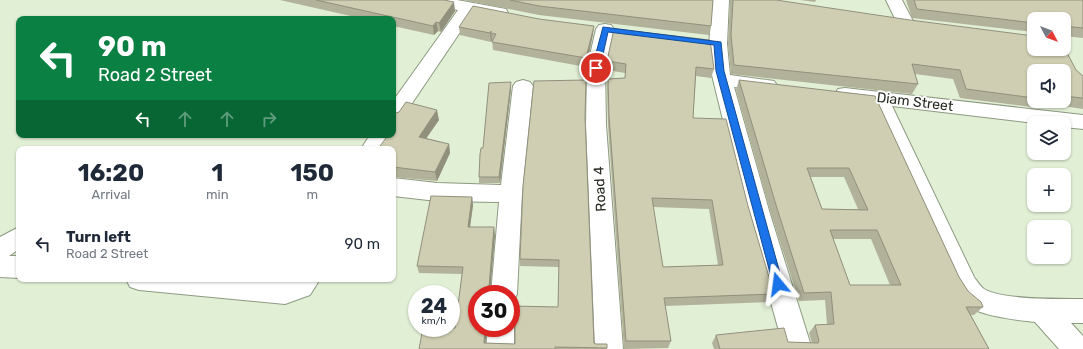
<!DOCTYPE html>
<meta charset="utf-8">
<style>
:root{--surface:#fff;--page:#f6f6f7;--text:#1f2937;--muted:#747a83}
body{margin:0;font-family:Rubik,sans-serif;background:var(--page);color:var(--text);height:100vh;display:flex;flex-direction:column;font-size:15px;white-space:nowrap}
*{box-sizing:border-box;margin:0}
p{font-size:13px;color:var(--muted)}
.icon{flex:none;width:22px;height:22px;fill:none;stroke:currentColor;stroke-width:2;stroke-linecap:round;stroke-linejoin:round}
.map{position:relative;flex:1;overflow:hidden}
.drawer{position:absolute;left:16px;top:146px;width:380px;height:136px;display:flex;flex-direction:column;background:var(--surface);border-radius:8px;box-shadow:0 1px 3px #0004}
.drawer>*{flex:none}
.guide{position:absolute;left:16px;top:16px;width:380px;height:122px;border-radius:8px;box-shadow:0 1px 3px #0004;background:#0b8043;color:#fff;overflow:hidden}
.needle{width:26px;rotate:131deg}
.buttons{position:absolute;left:1027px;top:12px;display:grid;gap:8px}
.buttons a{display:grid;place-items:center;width:44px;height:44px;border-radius:8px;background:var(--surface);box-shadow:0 1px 3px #0004;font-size:20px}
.speed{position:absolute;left:408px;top:285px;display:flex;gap:8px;font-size:20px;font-weight:700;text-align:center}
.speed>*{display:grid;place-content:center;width:52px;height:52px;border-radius:50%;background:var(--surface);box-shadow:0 1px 3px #0004;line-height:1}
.speed small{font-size:10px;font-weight:400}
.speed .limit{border:6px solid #d22;background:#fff;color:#111}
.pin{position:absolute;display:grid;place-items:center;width:34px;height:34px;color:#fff;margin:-17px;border:2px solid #fff;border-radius:50%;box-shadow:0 1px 4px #0007}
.me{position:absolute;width:44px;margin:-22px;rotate:344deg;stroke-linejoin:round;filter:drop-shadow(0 0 3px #0008)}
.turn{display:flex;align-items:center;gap:14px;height:84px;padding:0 16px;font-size:18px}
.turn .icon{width:52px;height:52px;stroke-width:2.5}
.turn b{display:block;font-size:28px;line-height:34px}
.lanes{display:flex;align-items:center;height:38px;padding:0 16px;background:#0003;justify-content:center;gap:20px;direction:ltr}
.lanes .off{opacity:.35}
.eta{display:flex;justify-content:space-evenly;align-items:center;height:68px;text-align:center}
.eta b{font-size:24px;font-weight:700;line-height:28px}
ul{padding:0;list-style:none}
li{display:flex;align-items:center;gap:12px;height:60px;padding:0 16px}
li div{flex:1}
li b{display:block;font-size:15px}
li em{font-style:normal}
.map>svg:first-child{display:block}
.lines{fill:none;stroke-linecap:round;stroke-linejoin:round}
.minor-casing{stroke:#8d9a82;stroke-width:2}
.minor{fill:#fff;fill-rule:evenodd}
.wall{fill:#b2b199;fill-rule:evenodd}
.shaded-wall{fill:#91907d}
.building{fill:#cfceb2;stroke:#91907d;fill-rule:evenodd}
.route{fill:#1a73e8;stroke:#114b97}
.labels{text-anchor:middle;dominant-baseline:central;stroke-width:3.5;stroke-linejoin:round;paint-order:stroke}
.street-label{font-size:14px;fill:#272c22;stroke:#fff}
</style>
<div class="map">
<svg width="1083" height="349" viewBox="0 0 1083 349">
<rect width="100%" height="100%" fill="#e1efd5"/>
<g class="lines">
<g class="minor-casing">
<g id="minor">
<polygon points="422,0 457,0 506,9 508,13 506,17 500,18 473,13 400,121 393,123 393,101 458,10 424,3"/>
<polygon points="713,0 729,0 727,44 730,75 774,81 777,85 774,89 767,91 734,87 770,214 812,349 784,349 746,214 711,71 709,44"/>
<polygon points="886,0 902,0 914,23 911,27 905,28 899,27"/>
<polygon points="605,24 611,25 614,29 605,68 606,125 623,349 595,349 586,125 587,68 596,29 599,25"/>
<polygon points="523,80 530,82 533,86 522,194 517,294 513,302 511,303 511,294 491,294 499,202 437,201 393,196 393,178 437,183 501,185 513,86 516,82"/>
<path d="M845 88 1083 115V129L1064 127V123H1034L892 106 974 277C977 281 980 286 984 289 1002 300 1060 299 1083 299V323H1071L1083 336V349H1059L1035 322C1017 320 977 316 964 303 959 298 955 291 952 285L871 104 838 99 835 94 838 89Z"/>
<polygon points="370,135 391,135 383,149 361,149"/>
<polygon points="19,227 19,249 9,256 19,256 19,278 0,277 0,237"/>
<polygon points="126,279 257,279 285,282 292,279 320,279 310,295 285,304 139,290 130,287"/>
<polygon points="511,320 514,328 514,349 486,349 488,328 511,328"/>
</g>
</g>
<use href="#minor" class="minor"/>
</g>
<g class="wall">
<polygon points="280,0 444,0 455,11 441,32 438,31 434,35 393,26 393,19 364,19"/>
<polygon points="464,0 713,0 711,26 709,35 539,15"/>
<path d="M730 0H776L1076 70 1083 76V109L1043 103 1039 108 960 98 953 79 915 74 918 84 912 94 731 74 728 44ZM1034 71H1064V101H1034Z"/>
<polygon points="800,0 816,0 815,2"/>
<polygon points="906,0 1083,0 1083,38 1064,36 1064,19 1034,19 1034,32 912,18"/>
<polygon points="459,27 593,34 586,67 493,50 492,40 491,42 460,35"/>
<path d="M614 29 714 69 711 78 696 76 693 118 748 206 774 294 769 302 665 306 671 341 668 348 624 349 608 125 607 88 608 79 625 78V73L607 70V61ZM653 207 709 209 718 265 663 267Z"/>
<path d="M739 80 875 96 959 277 968 291 983 307 974 315H971L989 349H714L712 343 716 335 788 342 812 343 809 333 815 325 827 324 825 300 799 301 771 214 736 90ZM811 177H844L858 209H822ZM833 239H871L890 285H850Z"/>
<polygon points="511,89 500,183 479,183 479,177 483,148"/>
<polygon points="393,114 439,120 426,138 449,144 450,153 437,181 393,177"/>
<polygon points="585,117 594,343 596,344 607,348 607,349 419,349 455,328 462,274 419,273 417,266 472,197 473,205 470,227 495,235 490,288 499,288 500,294 477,294 477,328 487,328 485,343 515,344 515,326 512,319 511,319 511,306 558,307 559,267 520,266 520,259"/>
<polygon points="271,279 288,279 285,280"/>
</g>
<g class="shaded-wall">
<polygon points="454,2 455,11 441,32 439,23"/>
<polygon points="436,22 438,31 434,35 433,26"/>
<polygon points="594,26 593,34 586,67 586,58"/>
<polygon points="491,31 492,40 491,42 490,33"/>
<polygon points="511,82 511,89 500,183 499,177"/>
<polygon points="437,110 439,120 421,146 419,137"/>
<polygon points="449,144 450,153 437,181 435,172"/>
<polygon points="472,197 473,205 469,234 468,227"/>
<polygon points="494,227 495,235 490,294 489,287"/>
<polygon points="485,328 487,328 485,349 484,343"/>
</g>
<g class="building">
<polygon points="316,0 444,0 454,2 439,23 436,22 433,26"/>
<polygon points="510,0 713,0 711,26 539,6"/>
<polygon points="733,0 776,0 910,20 1034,36 1034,49 1064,49 1064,47 1076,70 1083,76 1083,98 1064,96 1064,71 1034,71 1034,98 966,89 960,70 912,64 918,84 734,65 731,35"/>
<polygon points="914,0 1083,0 1083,28 1064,26 1064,19 1034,19 1034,23 917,9"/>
<polygon points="473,6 539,19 594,26 586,58 492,42 496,34 491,33 491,31 490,33 459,27"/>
<path d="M614 29 710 40 714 69 696 67 693 118 726 119 748 206 774 294 664 298 671 341H626L609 116 608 79 625 78 626 64 607 61ZM652 198 712 200 723 265 663 267Z"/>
<polygon points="586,80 585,117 594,343 596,344 607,344 607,348 555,347 555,349 419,349 423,328 455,328 463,267 417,266 431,196 472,197 468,227 494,227 489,287 490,288 499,288 499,294 477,294 477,328 485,328 484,343 515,344 515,321 512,313 511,312 511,306 558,307 559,260 520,259 523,186 534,81"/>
<path d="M739 80 875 96 959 277 968 291 981 302 983 307H966L989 349H720L716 335 784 328 788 342 818 343 819 341 815 325 834 324 831 292 804 293 776 205ZM807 168H849L868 210 822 209ZM830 230H877L901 285H850Z"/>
<polygon points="511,82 499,177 479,177 480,154 481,148 483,148 489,83"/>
<polygon points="406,102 437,110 419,137 449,144 435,172 393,167 393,149 378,149 388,135 393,135 393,127 394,126 393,126 393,114 399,112"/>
</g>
<polygon class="route" points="603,27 721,42 724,71 783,284 782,288 778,289 774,288 773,284 716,71 714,45 608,32 600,68 596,70 592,68"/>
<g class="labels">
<g class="street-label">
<text transform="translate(915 102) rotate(7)">Diam Street</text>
<text transform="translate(600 189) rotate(-93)">Road 4</text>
</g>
</g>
</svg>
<div class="buttons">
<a><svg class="needle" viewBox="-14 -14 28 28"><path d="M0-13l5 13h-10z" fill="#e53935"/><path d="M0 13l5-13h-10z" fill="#747a83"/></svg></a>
<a><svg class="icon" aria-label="sound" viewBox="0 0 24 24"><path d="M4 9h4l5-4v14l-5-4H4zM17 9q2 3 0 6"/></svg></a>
<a><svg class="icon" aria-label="layers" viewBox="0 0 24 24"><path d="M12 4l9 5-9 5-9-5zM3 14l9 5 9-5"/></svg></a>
<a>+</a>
<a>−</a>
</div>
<div class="speed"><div>24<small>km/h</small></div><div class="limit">30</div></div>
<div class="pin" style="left:596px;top:68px;background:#d93025"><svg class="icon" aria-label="arrive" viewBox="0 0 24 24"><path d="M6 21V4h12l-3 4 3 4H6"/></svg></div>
<svg class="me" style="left:778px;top:284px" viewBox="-20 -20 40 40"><path d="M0-17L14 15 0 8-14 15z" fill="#1a73e8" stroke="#fff" stroke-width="4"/></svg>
<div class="guide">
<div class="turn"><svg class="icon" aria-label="left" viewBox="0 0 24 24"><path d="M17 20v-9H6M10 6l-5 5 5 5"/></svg><div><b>90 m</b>Road 2 Street</div></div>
<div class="lanes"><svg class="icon" aria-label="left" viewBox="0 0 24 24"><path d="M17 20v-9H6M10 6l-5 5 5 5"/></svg><svg class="icon off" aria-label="ahead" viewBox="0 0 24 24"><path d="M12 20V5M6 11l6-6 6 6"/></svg><svg class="icon off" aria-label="ahead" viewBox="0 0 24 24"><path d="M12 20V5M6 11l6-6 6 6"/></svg><svg class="icon off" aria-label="right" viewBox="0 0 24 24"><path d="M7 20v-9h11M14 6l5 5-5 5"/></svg></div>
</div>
<section class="drawer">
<div class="eta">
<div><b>16:20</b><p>Arrival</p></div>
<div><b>1</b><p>min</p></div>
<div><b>150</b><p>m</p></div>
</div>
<ul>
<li><svg class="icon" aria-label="left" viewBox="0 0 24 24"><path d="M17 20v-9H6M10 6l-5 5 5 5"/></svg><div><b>Turn left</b><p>Road 2 Street</p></div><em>90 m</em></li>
</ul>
</section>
</div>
